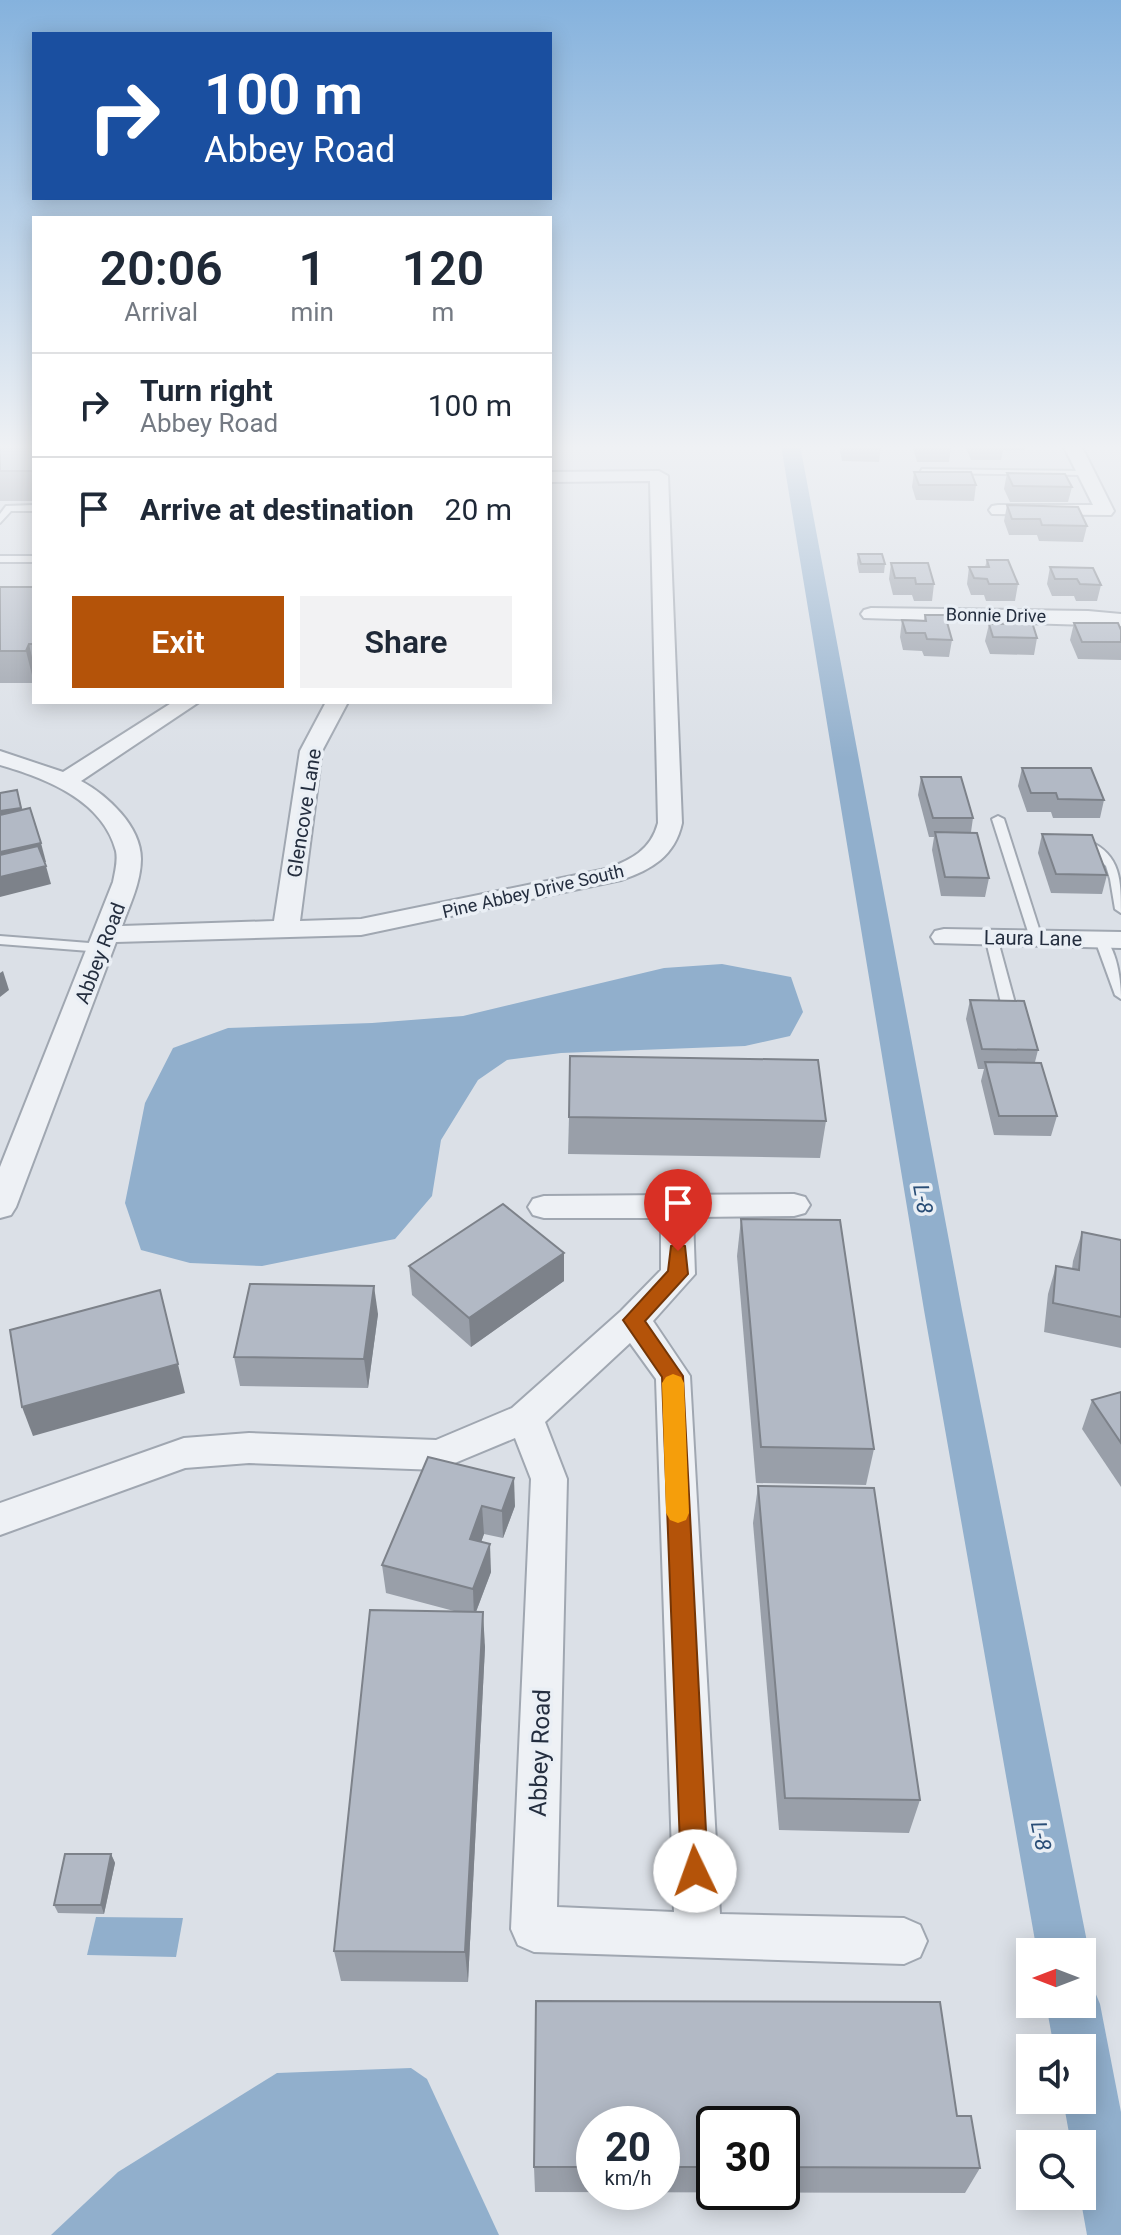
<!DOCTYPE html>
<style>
:root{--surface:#fff;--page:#f2f2f3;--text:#1f2937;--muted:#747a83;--line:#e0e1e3;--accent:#b45309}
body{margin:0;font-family:Roboto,sans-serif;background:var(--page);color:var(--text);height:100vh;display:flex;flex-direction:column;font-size:30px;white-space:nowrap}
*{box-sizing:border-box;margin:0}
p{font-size:26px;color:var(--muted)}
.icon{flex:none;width:44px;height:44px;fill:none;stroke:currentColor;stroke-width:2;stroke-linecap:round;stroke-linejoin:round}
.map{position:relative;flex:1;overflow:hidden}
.side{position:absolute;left:32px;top:216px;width:520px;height:488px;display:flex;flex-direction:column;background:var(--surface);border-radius:0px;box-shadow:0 4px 20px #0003}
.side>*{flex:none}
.banner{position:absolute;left:32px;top:32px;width:520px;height:168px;border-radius:0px;box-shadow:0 4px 20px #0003;background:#1a4fa0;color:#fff;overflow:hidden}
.needle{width:52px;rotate:270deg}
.fabs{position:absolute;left:1016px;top:1938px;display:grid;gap:16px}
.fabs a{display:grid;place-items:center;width:80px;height:80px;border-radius:0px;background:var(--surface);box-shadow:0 4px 20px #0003;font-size:40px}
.speed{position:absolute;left:576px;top:2106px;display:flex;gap:16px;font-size:40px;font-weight:700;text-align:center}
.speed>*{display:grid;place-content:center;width:104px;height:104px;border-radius:50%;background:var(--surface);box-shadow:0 4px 20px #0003;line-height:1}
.speed small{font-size:20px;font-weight:400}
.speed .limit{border:4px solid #111;border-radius:12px;background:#fff;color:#111}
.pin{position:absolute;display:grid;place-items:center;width:68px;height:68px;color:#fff;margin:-82px -34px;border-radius:50% 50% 50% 0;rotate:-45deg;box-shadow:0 0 8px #0007}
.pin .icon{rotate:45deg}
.me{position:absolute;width:88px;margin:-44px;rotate:357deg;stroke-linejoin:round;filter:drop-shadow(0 0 6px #0008)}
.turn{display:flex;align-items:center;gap:28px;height:168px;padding:0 40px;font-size:36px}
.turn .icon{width:104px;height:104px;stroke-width:2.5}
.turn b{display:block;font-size:56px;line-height:68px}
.eta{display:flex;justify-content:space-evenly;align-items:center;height:136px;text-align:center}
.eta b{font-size:48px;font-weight:600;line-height:56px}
.action{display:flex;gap:16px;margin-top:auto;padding:16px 40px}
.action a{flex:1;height:92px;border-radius:0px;background:var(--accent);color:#fff;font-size:32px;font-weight:600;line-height:92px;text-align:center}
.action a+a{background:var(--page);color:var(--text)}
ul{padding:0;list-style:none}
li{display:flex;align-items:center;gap:24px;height:104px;padding:0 40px;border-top:2px solid var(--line)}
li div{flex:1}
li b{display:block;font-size:30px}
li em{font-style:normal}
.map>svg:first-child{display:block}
.water{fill:#91afcc}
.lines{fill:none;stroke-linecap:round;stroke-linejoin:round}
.canal{fill:#91afcc;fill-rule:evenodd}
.lane-casing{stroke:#a0a7b1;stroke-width:4}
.street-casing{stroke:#a0a7b1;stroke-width:4}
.lane{fill:#eef1f5;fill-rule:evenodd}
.street{fill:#eef1f5;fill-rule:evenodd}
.wall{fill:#999fa9;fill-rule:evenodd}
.shaded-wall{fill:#7d828a}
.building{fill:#b2b9c5;stroke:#7d828a;stroke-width:2}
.route{fill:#b45309;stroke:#753606;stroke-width:2}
.slow{fill:#f59e0b}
.labels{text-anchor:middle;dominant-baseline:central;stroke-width:7;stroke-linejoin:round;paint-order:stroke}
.far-street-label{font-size:18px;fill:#242e3f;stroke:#eaeff5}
.street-label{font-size:20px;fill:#242e3f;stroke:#eaeff5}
.water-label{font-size:22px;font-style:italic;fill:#2a4e77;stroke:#eaeff5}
.near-street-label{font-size:24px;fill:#242e3f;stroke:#eaeff5}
</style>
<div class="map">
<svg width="1121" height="2235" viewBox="0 0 1121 2235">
<rect width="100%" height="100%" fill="#dbe0e7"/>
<g class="water">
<polygon points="722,964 791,977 803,1012 790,1036 745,1046 561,1053 507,1060 478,1080 441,1140 432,1196 395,1239 262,1266 190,1263 141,1250 125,1203 145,1103 173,1048 228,1028 372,1023 463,1016 664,968"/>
<polygon points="96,1917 183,1918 176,1957 87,1955"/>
<polygon points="411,2068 427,2079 499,2235 51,2235 118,2172 277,2073"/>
</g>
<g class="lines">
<g class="canal">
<polygon points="781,445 800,445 962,1310 1089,1952 1082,1969 1082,1952 1037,1952 924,1310"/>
<polygon points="1082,1981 1092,1985 1100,2004 1121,2112 1121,2235 1087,2235 1080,2196 1082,2144 1071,2144 1063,2100 1082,2100 1082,2048 1054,2048 1046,2004 1082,2004"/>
</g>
<g class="lane-casing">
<g id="lane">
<polygon points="922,469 1086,471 1090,473 1086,475 925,473 921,471"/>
<polygon points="34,505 34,511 11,511 0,523 0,514 6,506"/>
<rect x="0" y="556" width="34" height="6"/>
<polygon points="998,816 1004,819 1042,938 1040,941 1032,941 1030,938 992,819"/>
<path d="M1089 841C1121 855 1121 881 1121 913L1115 909 1110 879 1106 866 1083 844Z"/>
<polygon points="991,933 997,937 1016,1007 1014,1010 1004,1010 1002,1007 985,937"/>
<polygon points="0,936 102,944 108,948 102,952 0,944"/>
<path d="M1101 936C1117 945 1121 982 1121 999L1115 995 1095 940Z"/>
</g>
</g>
<g class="street-casing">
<g id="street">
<polygon points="1063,445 1081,445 1114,511 1111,515 992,514 989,510 992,506 998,505 1093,505"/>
<path d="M659 471 668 476 682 823C675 856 651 870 621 880L361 935 116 942 16 1207 11 1215 0 1218V1167L113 882C115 872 118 861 116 851 103 800 45 778 0 765V751L63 772 173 702H199L81 781C107 795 141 826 141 859 141 882 130 904 122 926L274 921 300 751 326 702H348L322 751 300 921 361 919 606 869C631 860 651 850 658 823L650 481 550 482V472Z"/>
<polygon points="871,608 1088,611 1121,614 1121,626 864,618 861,614 864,610"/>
<polygon points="944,929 1121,932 1121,948 935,943 931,937 935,931"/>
<path d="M794 1194 805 1197 810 1205 805 1213 794 1216 693 1217 695 1274 653 1321 690 1376 720 1914 904 1918 920 1925 927 1941 920 1957 904 1964 534 1952 518 1945 511 1929 531 1479 515 1438 438 1470 249 1463 185 1468 0 1535V1503L184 1438 249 1433 436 1440 512 1408 621 1311 661 1270V1218H544L533 1215 528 1207 533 1199 544 1196ZM630 1343 656 1379 674 1912 557 1907 567 1479 545 1422Z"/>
</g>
</g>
<use href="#lane" class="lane"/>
<use href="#street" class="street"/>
</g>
<g class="wall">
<rect x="0" y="445" width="34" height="56"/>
<polygon points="841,445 881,445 879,462 842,461 840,451"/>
<polygon points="912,445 950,445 951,447 949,462 917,462"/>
<polygon points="965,445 1026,445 1025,450 1003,450 1001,460 971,460"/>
<polygon points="914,472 976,485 974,501 916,500 912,487"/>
<polygon points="1007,473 1072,487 1068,502 1010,502 1004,489"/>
<polygon points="1007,505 1087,526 1083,542 1039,541 1037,535 1009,535 1004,521"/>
<polygon points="858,554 885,564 884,573 859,573 857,563"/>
<polygon points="987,560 1018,584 1015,601 986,601 984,595 971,595 967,584 969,567 985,567"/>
<polygon points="891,563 934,584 932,601 914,601 912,595 893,595 889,579"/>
<polygon points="1050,567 1101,585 1097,601 1076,601 1074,596 1052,596 1047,584"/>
<rect x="0" y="587" width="34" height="96"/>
<polygon points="925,615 952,640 949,657 924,656 922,651 903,650 900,637 902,620 924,621"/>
<polygon points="1011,619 1037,638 1034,655 990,654 985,641 989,624 1009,624"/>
<polygon points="1074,623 1121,630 1121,660 1078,659 1070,640"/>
<polygon points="1022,768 1104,800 1100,818 1053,818 1051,812 1027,812 1018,786"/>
<polygon points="921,777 973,818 971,832 989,878 985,897 941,896 932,850 934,837 929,837 918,795"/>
<polygon points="1042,834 1107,875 1102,894 1051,893 1038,853"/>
<polygon points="970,1000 1038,1050 1035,1062 1057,1116 1051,1136 994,1135 981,1081 984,1069 978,1069 966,1019"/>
<polygon points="569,1117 826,1121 820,1158 568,1154"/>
<polygon points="741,1219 874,1449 866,1485 756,1483 737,1256"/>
<polygon points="1082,1232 1121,1240 1121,1348 1044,1332 1048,1294 1056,1266 1072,1269 1073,1261"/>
<polygon points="409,1266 564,1281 471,1347 412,1295"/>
<polygon points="378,1314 368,1388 240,1386 234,1357"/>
<polygon points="1121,1392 1121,1487 1082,1429 1092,1400"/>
<polygon points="428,1457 515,1506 503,1538 484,1534 481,1542 491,1572 476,1612 485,1647 468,1982 341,1981 334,1951 454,1611 386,1593 382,1565"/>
<polygon points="758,1486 920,1800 909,1833 779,1830 753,1523"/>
<polygon points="111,1854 115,1863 104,1914 58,1913 54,1905"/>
<path d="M536 2001 940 2002 957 2116H971L980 2168 965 2193 535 2192 534 2167ZM594 2124H662V2192H594ZM714 2124H782V2192H714Z"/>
</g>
<g class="shaded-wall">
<polygon points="29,644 34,666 34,683 26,651"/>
<polygon points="17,790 26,826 0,831 0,811"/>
<polygon points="41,843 46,862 0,872 0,852"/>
<polygon points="46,866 51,884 0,897 0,877"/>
<polygon points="3,971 9,990 0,997 0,973"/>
<polygon points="564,1253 564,1281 471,1347 469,1318"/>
<polygon points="374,1286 378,1314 368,1388 364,1359"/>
<polygon points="160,1290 185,1393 33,1436 22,1407"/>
<polygon points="514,1478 515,1506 503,1538 502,1511"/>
<polygon points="482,1506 484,1534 472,1567 470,1539"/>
<polygon points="490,1544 491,1572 474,1617 473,1589"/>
<polygon points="483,1612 485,1647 468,1982 465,1952"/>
<polygon points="111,1854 115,1863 104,1914 101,1905"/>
</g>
<g class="building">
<rect x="0" y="445" width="34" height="26"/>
<rect x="844" y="445" width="37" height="1"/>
<polygon points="919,445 950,445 951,447 920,447"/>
<polygon points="914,472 971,472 976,485 919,485"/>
<polygon points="1007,473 1065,474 1072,487 1013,486"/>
<polygon points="1007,505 1078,507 1087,526 1042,525 1040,519 1012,519"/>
<polygon points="858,554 882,554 885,564 861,564"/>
<polygon points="987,560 1008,560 1018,584 989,584 987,579 974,578 969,567 989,567"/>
<polygon points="891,563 928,563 934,584 916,584 915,578 895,578"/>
<polygon points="1050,567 1093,568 1101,585 1080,584 1077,579 1055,579"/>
<polygon points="0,587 34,587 34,644 29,644 26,651 0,651"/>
<polygon points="925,615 945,615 952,640 927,639 925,633 906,633 902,620 926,621"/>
<polygon points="1011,619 1031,619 1037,638 993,637 989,624 1012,624"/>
<polygon points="1074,623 1118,623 1121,630 1121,642 1082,642"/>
<polygon points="1022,768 1091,768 1104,800 1058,799 1056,793 1031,793"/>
<polygon points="921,777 961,777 973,818 933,818"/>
<polygon points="17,790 21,808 0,811 0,793"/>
<polygon points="30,808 41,843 0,852 0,815"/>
<polygon points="935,832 977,833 989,878 945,877"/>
<polygon points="1042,834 1092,835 1107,875 1056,874"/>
<polygon points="38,846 46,866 0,877 0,855"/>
<polygon points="970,1000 1024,1001 1038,1050 982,1049"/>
<polygon points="570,1056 818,1060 826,1121 569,1117"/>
<polygon points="985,1062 1041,1063 1057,1116 999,1116"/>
<polygon points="503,1204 564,1253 469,1318 409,1266"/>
<polygon points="741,1219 840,1220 874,1449 761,1447"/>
<polygon points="1082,1232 1121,1240 1121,1317 1053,1303 1056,1266 1079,1270"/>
<polygon points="250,1284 374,1286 364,1359 234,1357"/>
<polygon points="160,1290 178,1364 22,1407 10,1330"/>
<polygon points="1121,1392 1121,1443 1092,1400"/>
<polygon points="428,1457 514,1478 502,1511 482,1506 470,1539 490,1544 473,1589 382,1565"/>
<polygon points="758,1486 874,1488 920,1800 785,1798"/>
<polygon points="370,1610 483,1612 465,1952 334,1951"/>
<polygon points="65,1854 111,1854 101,1905 54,1905"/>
<polygon points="536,2001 940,2002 957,2116 971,2116 980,2168 782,2167 782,2124 714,2124 714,2167 662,2167 662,2124 594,2124 594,2167 534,2167"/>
</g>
<linearGradient id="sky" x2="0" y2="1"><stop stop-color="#85b2dd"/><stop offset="0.59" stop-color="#eff1f4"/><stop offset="1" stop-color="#eff1f4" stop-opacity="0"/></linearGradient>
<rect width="1121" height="758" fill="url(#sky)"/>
<polygon class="route" points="678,1244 685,1246 688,1274 645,1321 683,1376 708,1871 704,1881 695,1885 685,1881 681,1871 662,1377 623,1320 668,1271 671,1246"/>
<polygon class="slow" points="673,1374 681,1377 684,1383 689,1513 686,1520 678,1523 670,1520 666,1513 662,1383 666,1377"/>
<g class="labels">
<g class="far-street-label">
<text transform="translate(996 615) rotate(1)">Bonnie Drive</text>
<text transform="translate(533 891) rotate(-13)">Pine Abbey Drive South</text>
</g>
<g class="street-label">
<text transform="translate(304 813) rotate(-81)">Glencove Lane</text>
<text transform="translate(1033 938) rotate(1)">Laura Lane</text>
<text transform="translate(100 953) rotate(-69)">Abbey Road</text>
</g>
<g class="water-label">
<text transform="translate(923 1199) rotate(80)">L-8</text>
<text transform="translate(1041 1836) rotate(79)">L-8</text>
</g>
<g class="near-street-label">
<text transform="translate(540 1753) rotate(-88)">Abbey Road</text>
</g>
</g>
</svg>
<div class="fabs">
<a><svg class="needle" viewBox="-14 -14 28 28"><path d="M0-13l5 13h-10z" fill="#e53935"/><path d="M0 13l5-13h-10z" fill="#747a83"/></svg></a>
<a><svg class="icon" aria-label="sound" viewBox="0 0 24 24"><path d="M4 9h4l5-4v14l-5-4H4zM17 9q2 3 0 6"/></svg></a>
<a><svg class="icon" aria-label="search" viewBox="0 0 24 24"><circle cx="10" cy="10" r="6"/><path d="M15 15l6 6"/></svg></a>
</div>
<div class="speed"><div>20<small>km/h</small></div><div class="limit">30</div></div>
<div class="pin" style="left:678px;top:1251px;background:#d93025"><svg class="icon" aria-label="arrive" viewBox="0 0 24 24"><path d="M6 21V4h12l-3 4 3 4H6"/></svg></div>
<svg class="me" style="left:695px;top:1871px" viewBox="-20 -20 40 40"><circle r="19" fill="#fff"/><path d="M0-13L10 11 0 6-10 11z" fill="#b45309"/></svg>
<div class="banner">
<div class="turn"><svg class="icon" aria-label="right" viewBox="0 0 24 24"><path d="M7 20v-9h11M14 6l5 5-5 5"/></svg><div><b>100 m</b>Abbey Road</div></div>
</div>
<section class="side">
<div class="eta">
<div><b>20:06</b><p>Arrival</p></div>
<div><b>1</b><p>min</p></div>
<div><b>120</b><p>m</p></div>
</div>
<ul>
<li><svg class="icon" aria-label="right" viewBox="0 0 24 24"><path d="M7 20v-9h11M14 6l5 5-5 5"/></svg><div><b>Turn right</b><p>Abbey Road</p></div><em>100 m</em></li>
<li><svg class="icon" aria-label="arrive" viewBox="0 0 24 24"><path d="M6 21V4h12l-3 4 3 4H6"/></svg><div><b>Arrive at destination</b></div><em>20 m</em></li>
</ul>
<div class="action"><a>Exit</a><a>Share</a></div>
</section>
</div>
